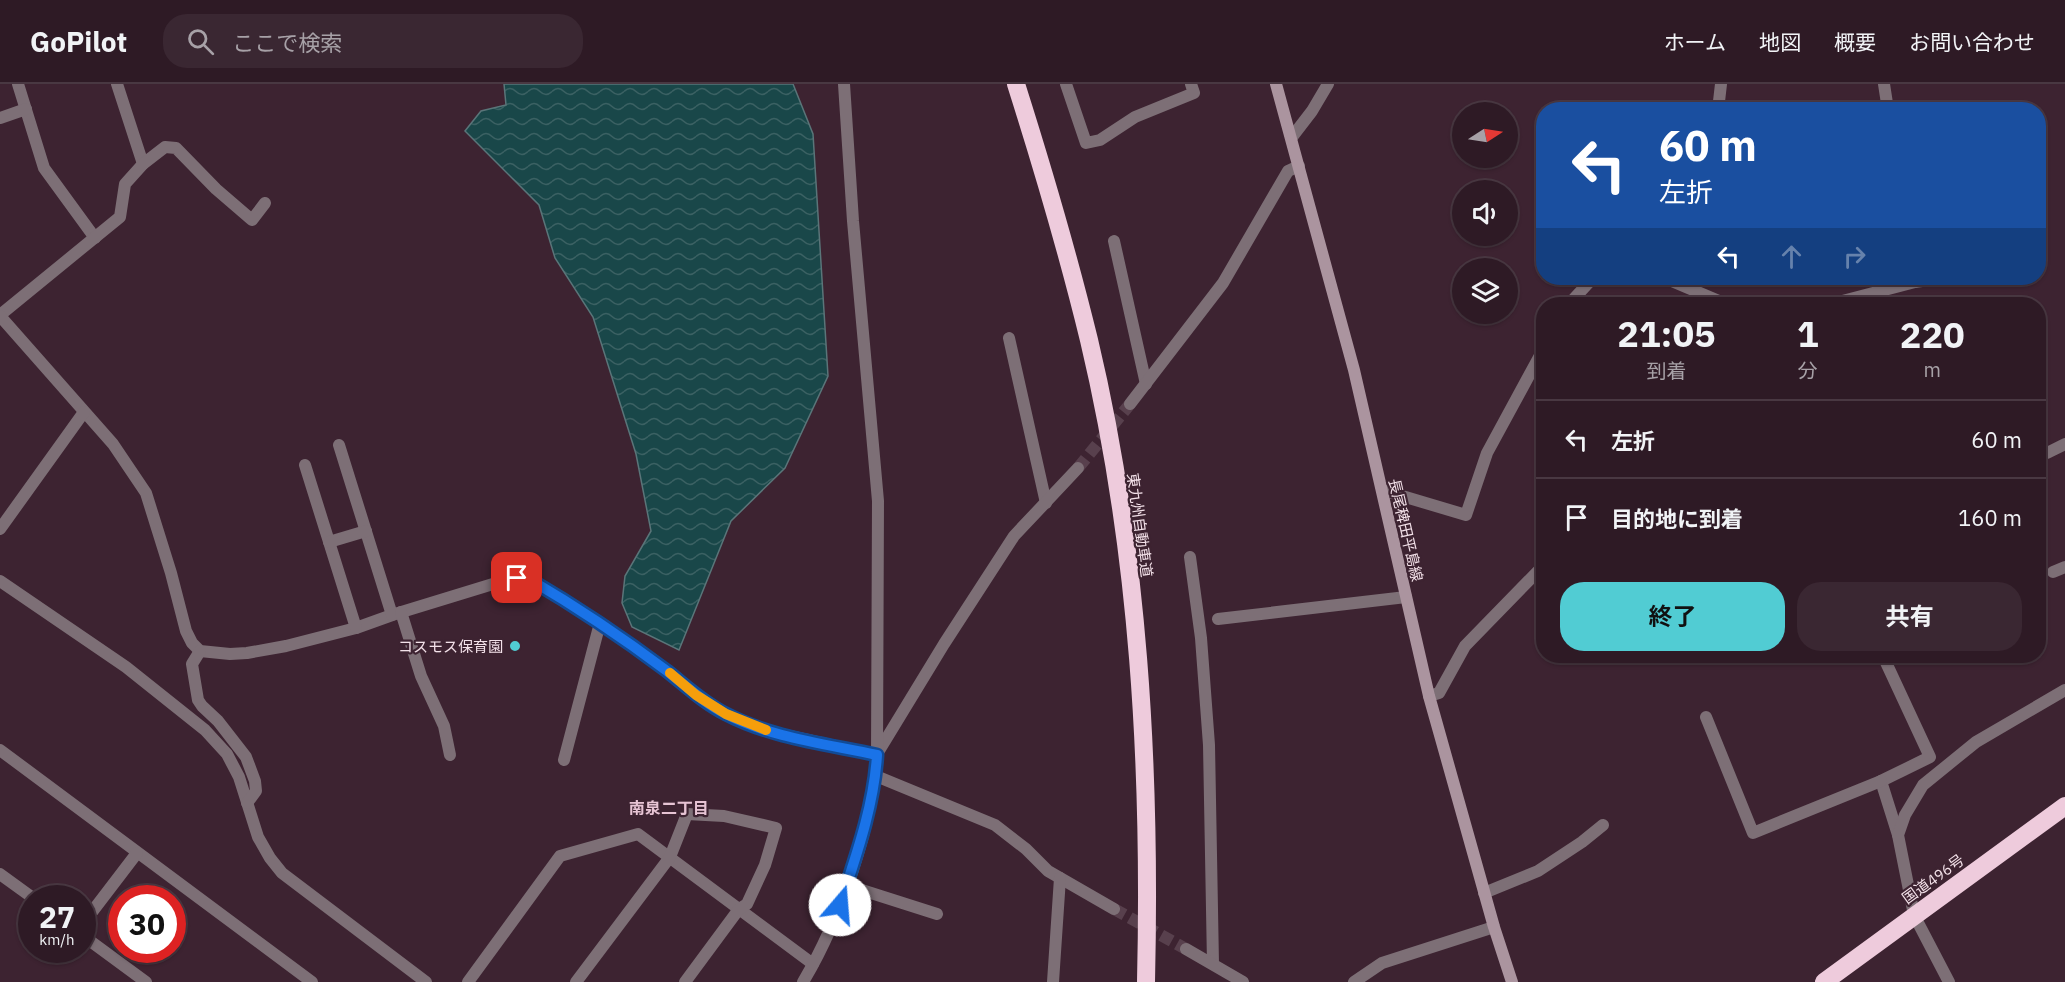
<!DOCTYPE html>
<html lang="ja">
<meta charset="utf-8">
<style>
:root{--surface:#2e1a25;--page:#3a2732;--text:#f1f3f6;--muted:#a7a1a7;--line:#493842;--accent:#51ccd3}
body{margin:0;font-family:"IBM Plex Sans","Noto Sans JP",sans-serif;background:var(--page);color:var(--text);height:100vh;display:flex;flex-direction:column;font-size:22px;white-space:nowrap}
*{box-sizing:border-box;margin:0}
p{font-size:20px;color:var(--muted)}
.icon{flex:none;width:33px;height:33px;fill:none;stroke:currentColor;stroke-width:2;stroke-linecap:round;stroke-linejoin:round}
.map{position:relative;flex:1;overflow:hidden}
.panel{position:absolute;left:1536px;top:213px;width:510px;height:366px;display:flex;flex-direction:column;background:var(--surface);border-radius:24px;box-shadow:0 2px 4px #0004,0 0 0 2px var(--line)}
.panel>*{flex:none}
.guide{position:absolute;left:1536px;top:18px;width:510px;height:183px;border-radius:24px;box-shadow:0 2px 4px #0004,0 0 0 2px var(--line);background:#1a4fa0;color:#fff;overflow:hidden}
.needle{width:39px;rotate:78deg}
.buttons{position:absolute;left:1452px;top:18px;display:grid;gap:12px}
.buttons a{display:grid;place-items:center;width:66px;height:66px;border-radius:50%;background:var(--surface);box-shadow:0 2px 4px #0004,0 0 0 2px var(--line);font-size:30px}
.speed{position:absolute;left:18px;top:801px;display:flex;gap:12px;font-size:30px;font-weight:700;text-align:center}
.speed>*{display:grid;place-content:center;width:78px;height:78px;border-radius:50%;background:var(--surface);box-shadow:0 2px 4px #0004,0 0 0 2px var(--line);line-height:1}
.speed small{font-size:15px;font-weight:400}
.speed .limit{border:9px solid #d22;background:#fff;color:#111}
.pin{position:absolute;display:grid;place-items:center;width:51px;height:51px;color:#fff;margin:-26px;border-radius:12px;box-shadow:0 3px 9px #0006}
.me{position:absolute;width:66px;margin:-33px;rotate:18deg;stroke-linejoin:round;filter:drop-shadow(0 0 4px #0008)}
.turn{display:flex;align-items:center;gap:21px;height:126px;padding:0 24px;font-size:27px}
.turn .icon{width:78px;height:78px;stroke-width:2.5}
.turn b{display:block;font-size:42px;line-height:51px}
.lanes{display:flex;align-items:center;height:57px;padding:0 24px;background:#0003;justify-content:center;gap:30px;direction:ltr}
.lanes .off{opacity:.35}
.eta{display:flex;justify-content:space-evenly;align-items:center;height:102px;text-align:center}
.eta b{font-size:36px;font-weight:700;line-height:42px}
.action{display:flex;gap:12px;margin-top:auto;padding:12px 24px}
.action a{flex:1;height:69px;border-radius:24px;background:var(--accent);color:#111;font-size:24px;font-weight:700;line-height:69px;text-align:center}
.action a+a{background:var(--page);color:var(--text)}
ul{padding:0;list-style:none}
li{display:flex;align-items:center;gap:18px;height:78px;padding:0 24px;border-top:2px solid var(--line)}
li div{flex:1}
li b{display:block;font-size:22px}
li em{font-style:normal}
header{display:flex;align-items:center;gap:36px;box-sizing:border-box;height:84px;padding:0 30px;background:var(--surface);border-bottom:2px solid var(--line)}
header strong{font-size:28px}
nav{display:flex;gap:33px;margin-inline-start:auto;font-size:21px}
.search{width:420px;height:54px;background:var(--page);display:flex;align-items:center;gap:15px;box-sizing:border-box;padding:0 21px;border-radius:24px;color:var(--muted);font-size:22px}
.map>svg:first-child{display:block}
.water{fill:url(#water-waves);stroke:#5a7579;stroke-width:1.5}
.lines{fill:none;stroke-linecap:round;stroke-linejoin:round}
.street-tunnel{stroke:#58404d;stroke-width:12;stroke-dasharray:12 6;stroke-linecap:butt}
.street{stroke:#7d6f76;stroke-width:12}
.secondary{stroke:#ab949f;stroke-width:12}
.highway{stroke:#eecbdc;stroke-width:18}
.route-casing{stroke:#114b97;stroke-width:15}
.route{stroke:#1a73e8;stroke-width:10}
.slow{stroke:#f59e0b;stroke-width:10}
.poi-dot{fill:#51ccd3;stroke:#3d2331;stroke-width:2}
.labels{text-anchor:middle;dominant-baseline:central;stroke-width:4.5;stroke-linejoin:round;paint-order:stroke}
.street-label{font-size:15px;fill:#f3e1e9;stroke:#3d2331}
.poi-label{font-size:15px;fill:#f3e1e9;stroke:#3d2331;text-anchor:end}
.neighbourhood-label{font-size:16px;font-weight:bold;fill:#e7c4d4;stroke:#3d2331}
</style>
<header>
<strong>GoPilot</strong>
<div class="search"><svg class="icon" aria-label="search" viewBox="0 0 24 24"><circle cx="10" cy="10" r="6"/><path d="M15 15l6 6"/></svg>ここで検索</div>
<nav><a>ホーム</a><a>地図</a><a>概要</a><a>お問い合わせ</a></nav>
</header>
<div class="map">
<svg width="2065" height="898" viewBox="0 0 2065 898">
<defs>
<pattern id="water-waves" width="16" height="10" patternUnits="userSpaceOnUse" patternTransform="scale(1.5)"><rect width="16" height="10" fill="#194749"/><path d="M0 5q4-4 8 0t8 0" fill="none" stroke="#3b6163"/></pattern>
</defs>
<rect width="100%" height="100%" fill="#3d2331"/>
<polygon class="water" points="504,0 793,0 813,50 828,292 785,384 731,437 679,566 632,543 622,519 625,492 651,447 636,370 593,233 555,174 539,121 465,47 481,27 506,21"/>
<g class="lines">
<g class="street-tunnel">
<polyline points="1078,384 1130,320"/>
<polyline points="1114,825 1186,865"/>
</g>
<g class="street">
<polyline points="18,0 44,84 95,154"/>
<polyline points="117,0 143,80"/>
<polyline points="1066,0 1086,59 1100,56 1135,33 1194,9 1191,0"/>
<polyline points="1884,0 1888,26"/>
<polyline points="1718,26 1721,0"/>
<polyline points="0,34 26,25"/>
<polyline points="1292,53 1312,27 1328,0"/>
<polyline points="1114,157 1146,300"/>
<polyline points="2038,179 2040,179"/>
<polyline points="1668,194 1667,195 1726,220"/>
<polyline points="1915,198 1943,194"/>
<polyline points="1569,220 1593,194"/>
<polyline points="1831,220 1915,198 1914,194"/>
<polyline points="0,231 120,133 125,100 143,80 165,63 176,64 216,105 252,136 265,119"/>
<polyline points="0,232 113,360 146,409 171,489 186,547 192,559 200,567 230,570 247,569 286,562 356,544 395,530 506,496 529,495 604,541 668,588 696,611 726,630 768,647 877,671"/>
<polyline points="1009,254 1046,419"/>
<polyline points="1130,320 1223,199 1288,87 1299,82"/>
<polyline points="339,361 392,531"/>
<polyline points="2047,369 2065,360"/>
<polyline points="305,381 356,544"/>
<polyline points="1382,406 1466,431 1487,369 1544,264"/>
<polyline points="0,445 84,328"/>
<polyline points="329,458 366,447"/>
<polyline points="1190,473 1201,554 1209,661 1213,880"/>
<polyline points="2053,488 2065,483"/>
<polyline points="0,497 126,583 205,646 227,670 239,693 258,753 270,774 282,789 426,898"/>
<polyline points="401,528 421,592 444,642 450,671"/>
<polyline points="1218,535 1406,513"/>
<polyline points="200,567 192,580 198,616 202,622 218,637 246,673 255,697 256,707 247,719"/>
<polyline points="1883,572 1930,673 1881,697 1898,751"/>
<polyline points="1429,612 1439,609 1465,562 1544,481"/>
<polyline points="1706,633 1753,749 1881,697"/>
<polyline points="0,666 312,898"/>
<polyline points="877,670 944,560 1014,452 1078,384"/>
<polyline points="564,676 600,539"/>
<polyline points="876,692 995,741 1026,765 1048,787 1114,825"/>
<polyline points="0,790 33,814"/>
<polyline points="846,801 937,830"/>
<polyline points="1484,809 1538,787 1582,758 1603,741"/>
<polyline points="82,841 137,769"/>
<polyline points="82,851 146,898"/>
<polyline points="1186,865 1243,898"/>
<polyline points="468,898 560,772 638,750 813,880"/>
<polyline points="576,898 670,773 687,730 724,732 776,744 765,781 747,820 739,825 685,898"/>
<path d="M803 898C839 838 873 741 877 671L878 417 853 137 844 0"/>
<polyline points="1053,898 1060,794"/>
<polyline points="1354,898 1382,879 1494,843"/>
<polyline points="1949,898 1914,831 1898,751 1905,731 1923,701 1976,658 2065,606"/>
</g>
<polyline class="secondary" points="1276,0 1354,286 1429,612 1494,843 1512,898"/>
<g class="highway">
<path d="M1016 0C1043 85 1068 170 1089 256 1139 466 1151 683 1146 898"/>
<polyline points="1824,898 2065,722"/>
</g>
</g>
<g class="lines">
<g class="route-casing">
<path id="route" d="M517 494 529 495C577 523 623 554 667 587 686 602 704 619 726 630 772 654 827 660 877 671 874 722 856 772 840 821"/>
</g>
<use href="#route" class="route"/>
<polyline class="slow" points="670,589 696,611 726,630 766,646"/>
</g>
<circle class="poi-dot" cx="515" cy="562" r="6"/>
<g class="labels">
<g class="street-label">
<text transform="translate(1140 441) rotate(82)">東九州自動車道</text>
<text transform="translate(1406 446) rotate(77)">長尾稗田平島線</text>
<text transform="translate(1933 795) rotate(-36)">国道496号</text>
</g>
<g class="poi-label">
<text x="503" y="562">コスモス保育園</text>
</g>
<g class="neighbourhood-label">
<text x="669" y="724">南泉二丁目</text>
</g>
</g>
</svg>
<div class="buttons">
<a><svg class="needle" viewBox="-14 -14 28 28"><path d="M0-13l5 13h-10z" fill="#e53935"/><path d="M0 13l5-13h-10z" fill="#a7a1a7"/></svg></a>
<a><svg class="icon" aria-label="sound" viewBox="0 0 24 24"><path d="M4 9h4l5-4v14l-5-4H4zM17 9q2 3 0 6"/></svg></a>
<a><svg class="icon" aria-label="layers" viewBox="0 0 24 24"><path d="M12 4l9 5-9 5-9-5zM3 14l9 5 9-5"/></svg></a>
</div>
<div class="speed"><div>27<small>km/h</small></div><div class="limit">30</div></div>
<div class="pin" style="left:517px;top:494px;background:#d93025"><svg class="icon" aria-label="arrive" viewBox="0 0 24 24"><path d="M6 21V4h12l-3 4 3 4H6"/></svg></div>
<svg class="me" style="left:840px;top:821px" viewBox="-20 -20 40 40"><circle r="19" fill="#fff"/><path d="M0-13L10 11 0 6-10 11z" fill="#1a73e8"/></svg>
<div class="guide">
<div class="turn"><svg class="icon" aria-label="left" viewBox="0 0 24 24"><path d="M17 20v-9H6M10 6l-5 5 5 5"/></svg><div><b>60 m</b>左折</div></div>
<div class="lanes"><svg class="icon" aria-label="left" viewBox="0 0 24 24"><path d="M17 20v-9H6M10 6l-5 5 5 5"/></svg><svg class="icon off" aria-label="ahead" viewBox="0 0 24 24"><path d="M12 20V5M6 11l6-6 6 6"/></svg><svg class="icon off" aria-label="right" viewBox="0 0 24 24"><path d="M7 20v-9h11M14 6l5 5-5 5"/></svg></div>
</div>
<section class="panel">
<div class="eta">
<div><b>21:05</b><p>到着</p></div>
<div><b>1</b><p>分</p></div>
<div><b>220</b><p>m</p></div>
</div>
<ul>
<li><svg class="icon" aria-label="left" viewBox="0 0 24 24"><path d="M17 20v-9H6M10 6l-5 5 5 5"/></svg><div><b>左折</b></div><em>60 m</em></li>
<li><svg class="icon" aria-label="arrive" viewBox="0 0 24 24"><path d="M6 21V4h12l-3 4 3 4H6"/></svg><div><b>目的地に到着</b></div><em>160 m</em></li>
</ul>
<div class="action"><a>終了</a><a>共有</a></div>
</section>
</div>
